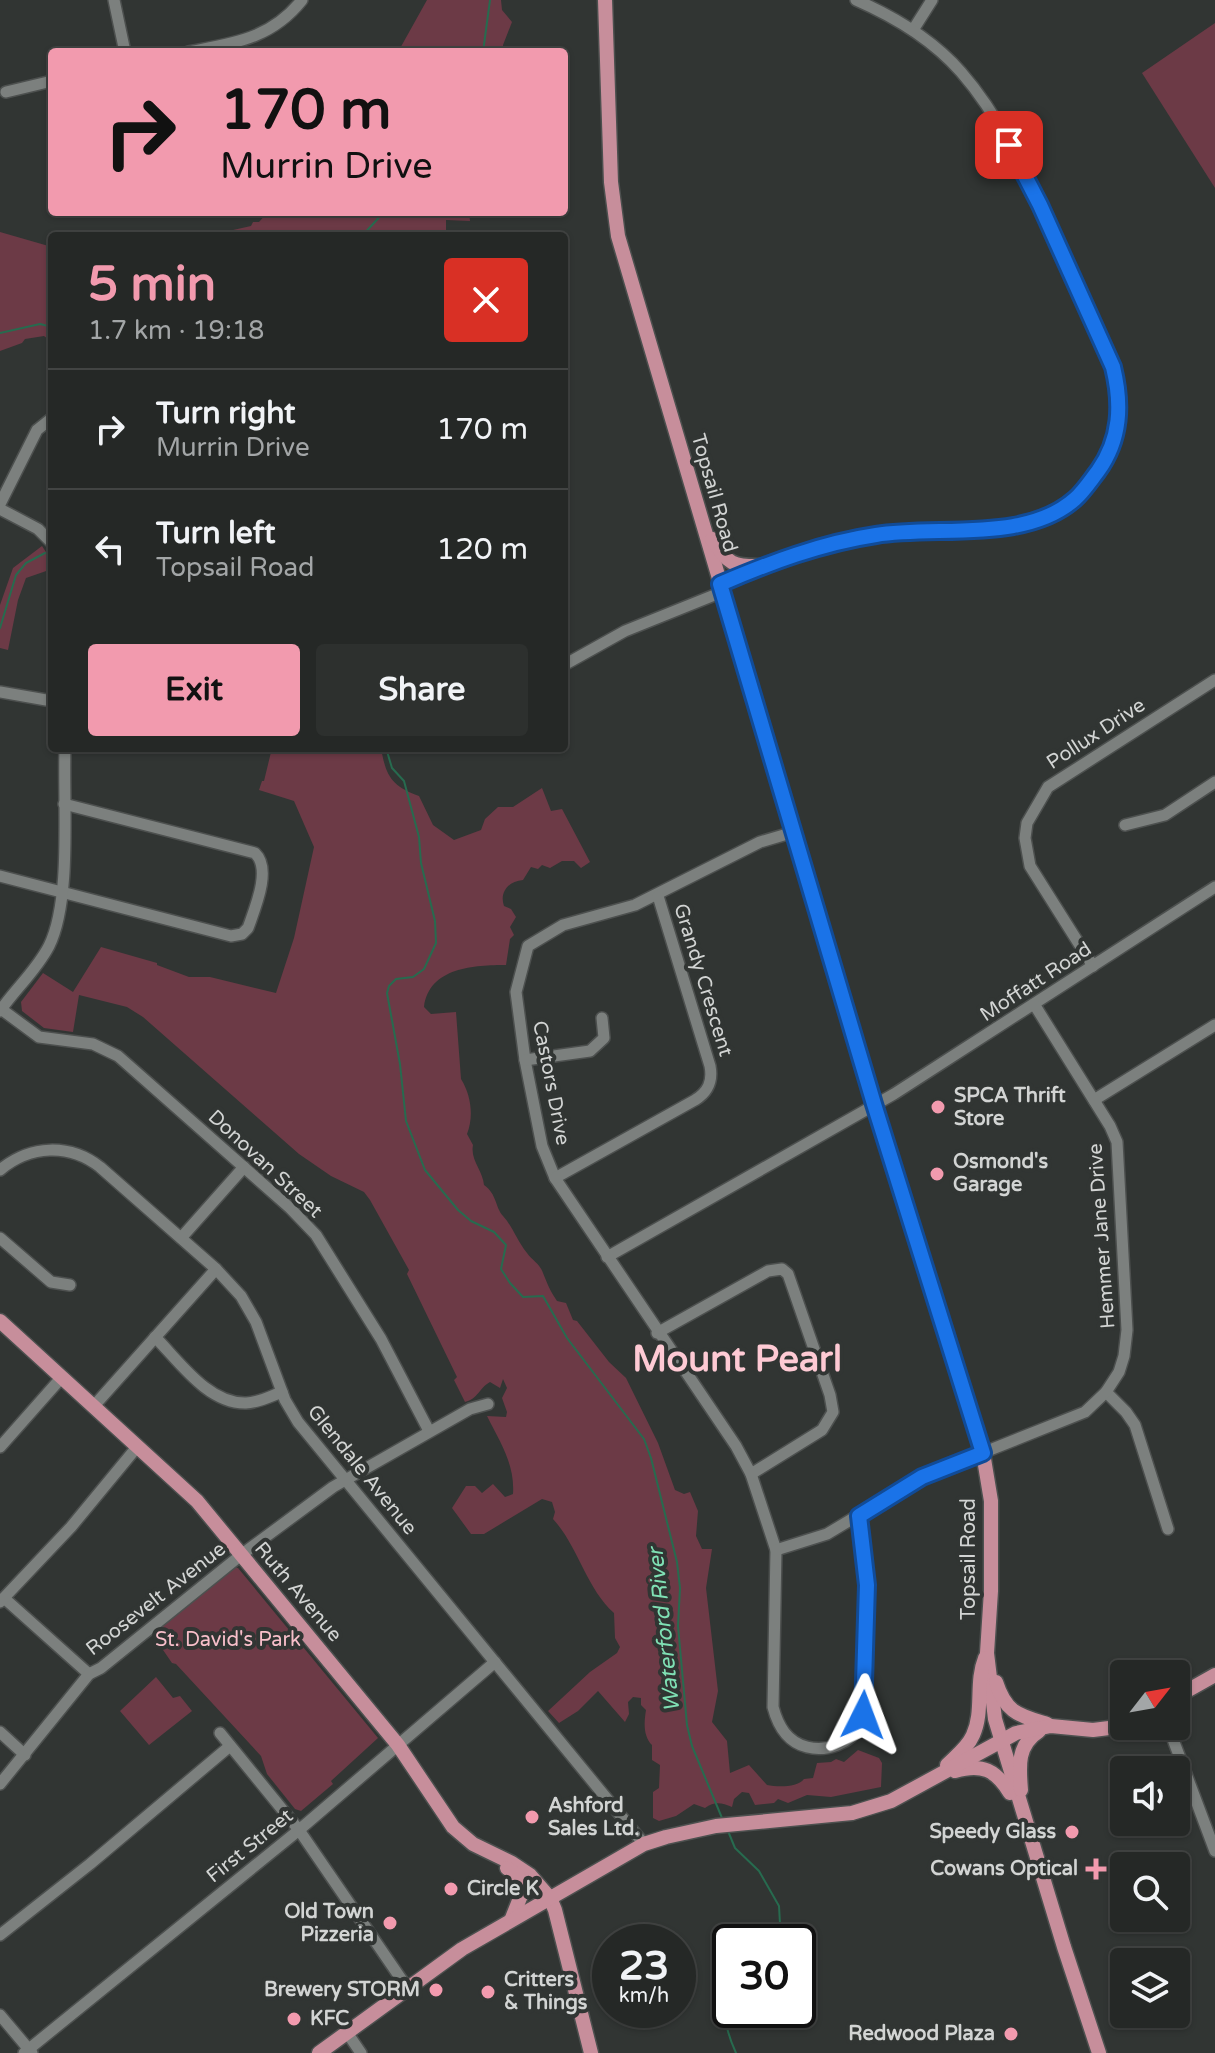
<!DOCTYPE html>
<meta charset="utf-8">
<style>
:root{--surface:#252826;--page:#2d302e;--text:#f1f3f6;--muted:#a3a6a7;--line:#424443;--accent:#f29aae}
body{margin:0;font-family:"Varela Round",sans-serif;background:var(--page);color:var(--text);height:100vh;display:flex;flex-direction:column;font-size:30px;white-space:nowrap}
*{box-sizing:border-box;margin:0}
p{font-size:26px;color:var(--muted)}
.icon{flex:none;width:44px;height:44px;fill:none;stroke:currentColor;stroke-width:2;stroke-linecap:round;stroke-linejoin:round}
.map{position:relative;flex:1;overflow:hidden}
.panel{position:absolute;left:48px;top:232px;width:520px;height:520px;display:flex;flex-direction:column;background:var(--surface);border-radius:8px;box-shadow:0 2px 6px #0004,0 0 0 2px var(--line)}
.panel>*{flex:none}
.hud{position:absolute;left:48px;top:48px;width:520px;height:168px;border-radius:8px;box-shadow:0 2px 6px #0004,0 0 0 2px var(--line);background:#f29aae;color:#111;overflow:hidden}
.needle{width:52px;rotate:59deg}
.fabs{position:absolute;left:1110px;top:1660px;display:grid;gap:16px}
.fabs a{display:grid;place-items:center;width:80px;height:80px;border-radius:8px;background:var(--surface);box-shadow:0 2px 6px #0004,0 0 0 2px var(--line);font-size:40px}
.speed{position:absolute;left:592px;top:1924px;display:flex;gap:16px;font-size:40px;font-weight:700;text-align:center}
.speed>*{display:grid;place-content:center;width:104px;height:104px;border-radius:50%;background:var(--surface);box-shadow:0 2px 6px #0004,0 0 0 2px var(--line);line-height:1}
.speed small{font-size:20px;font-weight:400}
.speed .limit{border:4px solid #111;border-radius:12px;background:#fff;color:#111}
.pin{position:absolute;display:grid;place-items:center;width:68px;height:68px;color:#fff;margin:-34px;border-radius:16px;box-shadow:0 4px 12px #0006}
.me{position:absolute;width:88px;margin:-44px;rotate:3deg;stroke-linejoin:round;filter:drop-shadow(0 0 6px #0008)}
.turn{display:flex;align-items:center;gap:28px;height:168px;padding:0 40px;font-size:36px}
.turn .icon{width:104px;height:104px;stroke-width:2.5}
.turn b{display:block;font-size:56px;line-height:68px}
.round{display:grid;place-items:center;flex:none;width:84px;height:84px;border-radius:8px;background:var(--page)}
.summary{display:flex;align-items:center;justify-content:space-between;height:136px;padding:0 40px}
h1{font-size:48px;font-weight:700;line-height:60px;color:var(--accent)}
.button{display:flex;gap:16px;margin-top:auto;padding:16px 40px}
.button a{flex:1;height:92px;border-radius:8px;background:var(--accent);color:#111;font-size:32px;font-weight:700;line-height:92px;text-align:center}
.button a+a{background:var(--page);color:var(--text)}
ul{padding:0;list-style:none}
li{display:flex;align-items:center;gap:24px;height:120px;padding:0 40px;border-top:2px solid var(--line)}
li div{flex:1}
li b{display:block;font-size:30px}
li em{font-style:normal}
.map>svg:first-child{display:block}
.green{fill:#6c3a46}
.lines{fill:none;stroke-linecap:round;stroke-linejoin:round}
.stream{stroke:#276b4f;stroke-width:2}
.minor-casing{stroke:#4d504f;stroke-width:14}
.major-casing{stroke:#4d504f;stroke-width:17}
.minor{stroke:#7c807e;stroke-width:11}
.major{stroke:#c78e9b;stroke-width:14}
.route-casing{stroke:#114b97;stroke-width:20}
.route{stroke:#1a73e8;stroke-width:14}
.poi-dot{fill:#f29aae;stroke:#313533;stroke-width:3}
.labels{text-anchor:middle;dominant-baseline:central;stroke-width:8;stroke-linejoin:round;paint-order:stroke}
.street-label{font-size:20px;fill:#d2d4d3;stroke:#313533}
.poi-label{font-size:20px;font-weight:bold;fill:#d2d4d3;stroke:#313533;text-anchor:start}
.park-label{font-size:20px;fill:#f8bfca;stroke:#313533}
.water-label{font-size:22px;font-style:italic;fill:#7fe0b4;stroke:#313533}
.town-label{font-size:36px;font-weight:bold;fill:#fecad4;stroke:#313533}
</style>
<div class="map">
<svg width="1215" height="2053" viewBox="0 0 1215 2053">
<rect width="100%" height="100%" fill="#313533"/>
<g class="green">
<polygon points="427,0 501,0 502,10 512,22 503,45 503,52 398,52"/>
<polygon points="1215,23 1215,188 1142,73"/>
<polygon points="306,212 469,212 470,221 446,220 446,236 206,236 251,226 253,222 259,222 267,213 295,216"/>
<polygon points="0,232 52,247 52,342 44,336 25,339 22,343 0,351"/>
<polygon points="42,546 52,561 52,569 26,578 18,600 8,650 0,648 0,605 13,568"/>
<path d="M272 748H381C386 777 392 786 419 796L433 825 454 840 481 830 485 819 498 807H513L542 788 551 811 562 809 590 862 581 868 574 861H562L550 868 542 865 538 869 531 867 523 880C509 881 499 892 504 906L511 909 516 917 510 927 514 935 510 939 506 965C475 965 429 967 424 1007L431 1014 456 1012 461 1079C471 1095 474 1116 467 1134L473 1145C470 1160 483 1171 484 1185 497 1194 495 1207 503 1216 513 1227 517 1241 527 1253 532 1260 540 1264 543 1273 548 1285 549 1289 557 1301L566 1303 573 1320 577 1321 609 1362 626 1378 658 1443 675 1490 684 1494 690 1492 698 1511 696 1536 702 1549H712L706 1588 718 1691 712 1722 727 1741 730 1773 749 1765 767 1785C777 1787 797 1788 804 1779L813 1778 817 1763 831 1762 836 1759 844 1762 858 1750 879 1758 882 1763 881 1787 831 1797 807 1795 788 1803 778 1799 774 1803 755 1805 749 1793 742 1792 734 1799 732 1807C722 1803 715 1801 705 1808L694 1804 676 1816 659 1821 653 1818V1792L659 1788 660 1765 652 1760V1745C643 1736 644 1722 646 1710L641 1705V1698L633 1697 628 1702 629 1714 625 1722 598 1691 578 1711 559 1723 548 1711 590 1672 617 1653 620 1647 615 1638 614 1613C586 1588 578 1546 553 1519L555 1512 552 1502 542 1499 484 1534H471L452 1508 466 1486H475L482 1493 493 1484 505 1497 513 1494C515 1464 500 1442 487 1416L506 1417 507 1412 502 1398 507 1388 503 1379 500 1388 490 1382C479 1388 478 1399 465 1402L454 1380 457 1377 407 1274 409 1270 370 1200 364 1192 331 1176 299 1154 143 1017 127 1007 79 995 73 1032 44 1028 22 1011 21 1002 43 973 73 992 101 947 157 963V965L189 977H210L276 993 294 938 314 847 294 801 259 790 262 781H264Z"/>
<polygon points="233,1567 238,1568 378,1738 331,1781 333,1784 301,1811 295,1809 267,1774 261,1756 176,1664 172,1663 152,1634 154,1629"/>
<polygon points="156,1677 173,1698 180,1696 192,1711 149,1745 120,1711"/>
</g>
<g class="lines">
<g class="stream">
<polyline points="483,52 490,0"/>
<polyline points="362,236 384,212"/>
<polyline points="0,333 40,324 52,327"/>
<polyline points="0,628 16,575 26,563 45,553"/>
<polyline points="386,748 392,768 404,781 419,837 421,863 435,921 436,943 424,969 413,977 396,979 389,986 387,993 400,1064 406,1121 425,1170 458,1210 471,1221 494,1232 506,1245 501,1269 510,1283 523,1297 543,1296 567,1338 644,1439 651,1458 677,1562 680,1588 678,1626 687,1725 692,1746 722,1818"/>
<polyline points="728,1831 735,1848 759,1871 779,1906 780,1924 774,1933 756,1942"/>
<path d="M730 1977C719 2002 725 2029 736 2053"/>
</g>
<g class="minor-casing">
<g id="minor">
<polyline points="114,0 125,52"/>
<polyline points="913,30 932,0"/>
<path d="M188 52C234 43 271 39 302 0"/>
<polyline points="6,92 52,81"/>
<polyline points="0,504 37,430 52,418"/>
<polyline points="0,509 38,529 52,543"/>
<path d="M720 584C769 563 822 543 876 535 937 525 1026 543 1075 499 1084 491 1091 480 1098 471 1121 439 1122 403 1113 367 1095 323 1075 281 1055 238 1029 181 1003 120 961 72 933 40 895 17 856 0"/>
<polyline points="564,665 625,631 722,592"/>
<polyline points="0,692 52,701"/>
<polyline points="1125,825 1165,815 1215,782"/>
<path d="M794 832 760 842 635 905 563 925 528 946 516 992 525 1060 542 1146 555 1178 736 1446 751 1474 776 1550 773 1707C778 1726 787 1742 807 1747 826 1752 851 1744 860 1725 867 1708 865 1688 865 1670 866 1615 866 1570 859 1516"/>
<path d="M0 876 231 936 242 934 248 928C255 908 272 869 255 853L64 804"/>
<polyline points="1093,966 1030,866 1025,838 1027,823 1048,787 1215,680"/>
<polyline points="1,1009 39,1037 93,1044 118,1056 290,1208 316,1235 381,1339 429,1431"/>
<path d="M0 1011C16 988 36 971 49 946 72 900 63 802 65 748"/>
<polyline points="525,1060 590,1051 604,1038 602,1018"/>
<polyline points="1094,1100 1215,1025"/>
<path d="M0 1170C30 1145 69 1143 100 1167L216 1269 241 1296 256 1322 285 1400 298 1422 644 1844"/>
<path d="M555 1178 695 1100C708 1092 713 1082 710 1066L658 896"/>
<polyline points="0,1238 51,1282 70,1285"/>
<polyline points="181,1238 244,1167"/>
<polyline points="607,1257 894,1094 1215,887"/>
<polyline points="657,1333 768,1271 782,1269 788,1274 830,1395 833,1412 822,1430 751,1474"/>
<path d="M155 1337C179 1361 208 1404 246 1403 258 1403 271 1396 282 1392"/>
<polyline points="1106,1392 1126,1412 1135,1425 1168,1529"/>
<polyline points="93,1407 216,1269"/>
<polyline points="0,1447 62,1377"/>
<polyline points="776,1550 827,1534 922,1477 1085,1412 1106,1392 1119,1372 1124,1356 1127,1330 1117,1142 1110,1126 1034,1004"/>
<polyline points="4,1598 89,1674"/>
<polyline points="0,1602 71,1527 137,1447"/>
<polyline points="1168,1726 1215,1851"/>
<polyline points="0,1732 25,1755"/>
<polyline points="220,1733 299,1830 408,1989"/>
<polyline points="0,1784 89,1674 101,1668 241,1555 333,1487 470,1409 488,1404"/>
<polyline points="0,1935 90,1864 230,1746"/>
<polyline points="0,2015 32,2053"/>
<polyline points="348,2034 361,2053"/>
<polyline points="24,2053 299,1830 495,1662"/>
</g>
</g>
<g class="major-casing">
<g id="major">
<polyline points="605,0 611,182 618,236 874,1104 983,1453 991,1501 991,1591 987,1653 995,1719 1064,1947 1099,2053"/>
<path d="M712 539C729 564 731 567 763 566"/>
<polyline points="0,1321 197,1501 398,1745 453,1827 473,1844 512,1863 530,1875 550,1898 555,1910 591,2053"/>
<path d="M996 1682C1006 1713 1018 1715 1047 1724"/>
<polyline points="1176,1697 1215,1675"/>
<path d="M947 1765C956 1756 968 1747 973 1735 984 1711 975 1683 985 1658"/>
<path d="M955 1771C982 1763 996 1770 1010 1793"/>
<path d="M1021 1790C1019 1766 1017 1745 1039 1731"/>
<polyline points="507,1868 518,1876 524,1888 512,1918"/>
<polyline points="319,2053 462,1949 644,1844 666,1837 716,1826 852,1813 891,1801 1016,1733 1051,1726 1093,1730 1125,1726"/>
</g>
</g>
<use href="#minor" class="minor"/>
<use href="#major" class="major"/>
</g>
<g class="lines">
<g class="route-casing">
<path id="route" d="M863 1715 867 1585 859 1516 922 1477 983 1453 874 1104 720 584C769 563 822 543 876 535 937 525 1026 543 1075 499 1084 491 1091 480 1098 471 1121 439 1122 404 1113 367L1040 205 1009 145"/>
</g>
<use href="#route" class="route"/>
</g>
<g class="poi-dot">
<circle cx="938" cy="1107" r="8"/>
<circle cx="937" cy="1174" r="8"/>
<circle cx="532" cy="1817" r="8"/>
<circle cx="1072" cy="1832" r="8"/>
<path d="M1092 1857h8v8h8v8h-8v8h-8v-8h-8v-8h8z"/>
<circle cx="451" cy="1889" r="8"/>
<circle cx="390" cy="1923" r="8"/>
<circle cx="436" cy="1990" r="8"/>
<circle cx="488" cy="1992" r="8"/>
<circle cx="294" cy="2019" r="8"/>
<circle cx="1011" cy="2034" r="8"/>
</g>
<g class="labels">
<g class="street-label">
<text transform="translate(714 493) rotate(74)">Topsail Road</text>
<text transform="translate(1096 734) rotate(-33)">Pollux Drive</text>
<text transform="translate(703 980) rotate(73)">Grandy Crescent</text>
<text transform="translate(1036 982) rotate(-33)">Moffatt Road</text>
<text transform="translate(551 1083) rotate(79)">Castors Drive</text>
<text transform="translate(265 1164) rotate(43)">Donovan Street</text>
<text transform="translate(1102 1236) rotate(-94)">Hemmer Jane Drive</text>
<text transform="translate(362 1470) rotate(51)">Glendale Avenue</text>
<text transform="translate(969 1559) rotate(-90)">Topsail Road</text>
<text transform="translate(298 1592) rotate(50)">Ruth Avenue</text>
<text transform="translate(156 1599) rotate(-38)">Roosevelt Avenue</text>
<text transform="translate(250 1846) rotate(-39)">First Street</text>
</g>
<g class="poi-label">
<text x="954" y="1096">SPCA Thrift<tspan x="954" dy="23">Store</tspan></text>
<text x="953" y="1162">Osmond's<tspan x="953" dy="23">Garage</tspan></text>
<text x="548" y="1806">Ashford<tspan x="548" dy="23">Sales Ltd.</tspan></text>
<text x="1056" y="1832" text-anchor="end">Speedy Glass</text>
<text x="1078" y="1869" text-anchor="end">Cowans Optical</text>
<text x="467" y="1889">Circle K</text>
<text x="374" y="1912" text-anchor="end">Old Town<tspan x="374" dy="23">Pizzeria</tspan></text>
<text x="504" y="1980">Critters<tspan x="504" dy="23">&amp; Things</tspan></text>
<text x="420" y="1990" text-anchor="end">Brewery STORM</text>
<text x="310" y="2019">KFC</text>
<text x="995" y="2034" text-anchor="end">Redwood Plaza</text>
</g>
<g class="park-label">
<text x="228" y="1640">St. David's Park</text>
</g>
<g class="water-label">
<text transform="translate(664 1630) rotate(-96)">Waterford River</text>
</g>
<g class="town-label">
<text x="737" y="1359">Mount Pearl</text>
</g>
</g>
</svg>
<div class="fabs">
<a><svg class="needle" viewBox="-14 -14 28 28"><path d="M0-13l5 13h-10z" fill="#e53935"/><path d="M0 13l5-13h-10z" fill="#a3a6a7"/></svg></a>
<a><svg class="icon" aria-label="sound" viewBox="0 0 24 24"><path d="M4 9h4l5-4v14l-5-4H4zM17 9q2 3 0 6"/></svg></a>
<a><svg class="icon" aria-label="search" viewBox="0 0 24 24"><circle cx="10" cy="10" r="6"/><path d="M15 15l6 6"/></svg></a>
<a><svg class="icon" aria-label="layers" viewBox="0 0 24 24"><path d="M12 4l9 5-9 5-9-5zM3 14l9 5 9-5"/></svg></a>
</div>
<div class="speed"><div>23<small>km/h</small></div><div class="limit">30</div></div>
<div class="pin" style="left:1009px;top:145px;background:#d93025"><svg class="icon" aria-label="arrive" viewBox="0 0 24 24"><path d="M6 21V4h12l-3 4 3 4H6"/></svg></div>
<svg class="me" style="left:863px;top:1715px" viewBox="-20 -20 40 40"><path d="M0-17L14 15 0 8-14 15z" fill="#1a73e8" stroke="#fff" stroke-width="4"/></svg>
<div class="hud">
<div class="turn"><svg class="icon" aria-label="right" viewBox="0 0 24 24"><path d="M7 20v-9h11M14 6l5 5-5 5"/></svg><div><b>170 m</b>Murrin Drive</div></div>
</div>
<section class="panel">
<div class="summary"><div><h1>5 min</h1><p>1.7 km · 19:18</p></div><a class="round" style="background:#d93025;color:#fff"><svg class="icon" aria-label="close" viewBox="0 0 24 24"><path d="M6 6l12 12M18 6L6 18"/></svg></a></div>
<ul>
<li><svg class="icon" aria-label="right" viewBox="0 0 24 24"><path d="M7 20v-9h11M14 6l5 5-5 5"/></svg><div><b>Turn right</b><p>Murrin Drive</p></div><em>170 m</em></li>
<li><svg class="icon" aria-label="left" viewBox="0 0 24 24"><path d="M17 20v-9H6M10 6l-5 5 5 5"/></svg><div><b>Turn left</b><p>Topsail Road</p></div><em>120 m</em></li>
</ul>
<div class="button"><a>Exit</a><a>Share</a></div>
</section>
</div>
